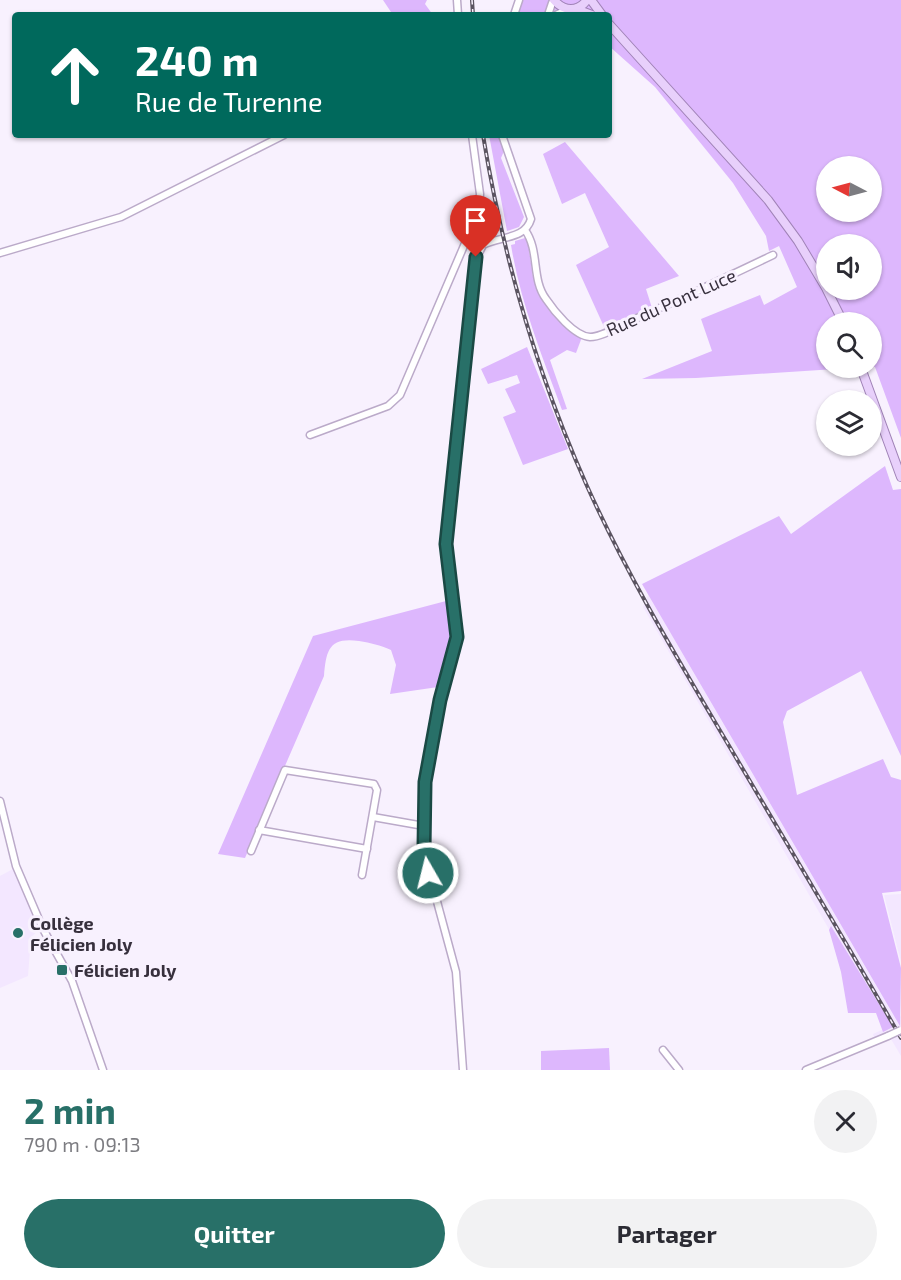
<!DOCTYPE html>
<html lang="fr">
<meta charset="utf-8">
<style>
:root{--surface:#fff;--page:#f2f2f3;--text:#2b2b33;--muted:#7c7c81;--accent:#287068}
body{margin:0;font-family:"Exo 2",sans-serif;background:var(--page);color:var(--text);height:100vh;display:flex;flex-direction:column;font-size:22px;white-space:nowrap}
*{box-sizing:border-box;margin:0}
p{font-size:20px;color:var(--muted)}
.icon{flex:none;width:33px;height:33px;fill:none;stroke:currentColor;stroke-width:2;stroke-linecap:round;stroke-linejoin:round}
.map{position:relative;height:1070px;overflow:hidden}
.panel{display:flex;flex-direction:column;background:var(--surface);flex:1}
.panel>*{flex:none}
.top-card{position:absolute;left:12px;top:12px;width:600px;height:126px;border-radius:6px;box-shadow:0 2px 4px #0004;background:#00695c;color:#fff;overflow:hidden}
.needle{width:39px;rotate:276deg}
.fabs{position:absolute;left:816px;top:156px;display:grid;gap:12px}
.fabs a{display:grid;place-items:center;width:66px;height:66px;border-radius:50%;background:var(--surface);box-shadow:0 2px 4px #0004;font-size:30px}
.pin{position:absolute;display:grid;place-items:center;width:51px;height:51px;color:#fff;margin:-62px -26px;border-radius:50% 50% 50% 0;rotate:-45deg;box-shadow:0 0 6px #0007}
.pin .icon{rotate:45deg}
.me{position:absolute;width:66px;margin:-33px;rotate:352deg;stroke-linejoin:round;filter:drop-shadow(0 0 4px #0008)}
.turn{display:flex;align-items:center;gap:21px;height:126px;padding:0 24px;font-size:27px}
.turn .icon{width:78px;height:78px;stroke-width:2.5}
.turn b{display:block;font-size:42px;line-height:51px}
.round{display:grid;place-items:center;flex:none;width:63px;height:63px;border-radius:32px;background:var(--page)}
.summary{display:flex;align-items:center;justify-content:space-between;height:102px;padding:0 24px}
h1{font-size:36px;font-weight:700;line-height:45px;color:var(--accent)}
.cta{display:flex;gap:12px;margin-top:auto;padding:12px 24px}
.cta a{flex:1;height:69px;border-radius:36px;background:var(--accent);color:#fff;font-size:24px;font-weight:700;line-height:69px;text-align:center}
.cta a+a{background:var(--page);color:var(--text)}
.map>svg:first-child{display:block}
.built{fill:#f3e7ff}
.green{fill:#ddb7fd;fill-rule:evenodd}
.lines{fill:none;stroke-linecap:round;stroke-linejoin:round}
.minor-casing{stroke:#bbaac9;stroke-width:9}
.major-casing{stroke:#a083b7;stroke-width:10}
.minor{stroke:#fff;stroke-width:6}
.major{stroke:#e8d0fb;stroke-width:8}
.rail-casing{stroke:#5b5461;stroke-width:4}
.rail{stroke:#f8f1fe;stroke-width:1.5;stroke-dasharray:4.5;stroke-linecap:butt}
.minor-bridge-casing{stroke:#bbaac9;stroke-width:9;stroke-linecap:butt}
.minor-bridge{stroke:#fff;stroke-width:6}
.route-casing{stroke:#1a4944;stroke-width:15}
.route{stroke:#287068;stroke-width:10}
.poi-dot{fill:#287068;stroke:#f8f1fe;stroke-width:2}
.labels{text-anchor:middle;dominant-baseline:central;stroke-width:6;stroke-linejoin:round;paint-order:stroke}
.street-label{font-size:18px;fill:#37303d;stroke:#f8f1fe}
.poi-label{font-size:18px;font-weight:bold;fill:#37303d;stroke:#f8f1fe;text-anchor:start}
</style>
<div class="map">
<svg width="901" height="1070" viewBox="0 0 901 1070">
<rect width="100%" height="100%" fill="#f8f1fe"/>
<g class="built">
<polygon points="649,593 901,1017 901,1056 888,1034 874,1038 873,1034 886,1028 643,607"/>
<polygon points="13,869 41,928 31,937 28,976 0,988 0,876"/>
<polygon points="901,894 901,962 884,895"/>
</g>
<g class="green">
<polygon points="383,0 427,0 425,4 433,15 393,15"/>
<path d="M522 0H901V438L875 367 872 366V322H826V368H851L696 378 642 379 712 351 701 319 760 295 764 305 797 287 779 246 769 251 766 236 733 183 655 87 609 46V15H517ZM826 166H872V212H826ZM826 244H872V290H826Z"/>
<polygon points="489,135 499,135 504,151 501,158 524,217 519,227 507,231"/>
<polygon points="565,142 679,276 646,289 652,308 605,329 576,265 609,247 585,193 562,204 543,154"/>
<path d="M525 238 528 243 533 277 539 293 582 337 576 353 567 350 550 360 567 409 562 410C542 356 520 301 511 245L515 244V241Z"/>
<polygon points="527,347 568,449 523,465 503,417 516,412 505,389 520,383 517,375 488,384 481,369"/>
<polygon points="885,466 893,490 901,489 901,756 861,671 787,711 783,722 797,795 883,759 891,777 901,780 901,891 882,893 901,968 900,1026 642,584 779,516 791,534"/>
<path d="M446 601 451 648 438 687 390 694 396 665 391 650C380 645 371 643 359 641 330 637 326 649 324 676L245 858 218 854 313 636Z"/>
<polygon points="831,926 893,1027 883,1032 876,1013 848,1013 841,972 829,930"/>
<polygon points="609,1048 610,1070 541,1070 541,1051"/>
</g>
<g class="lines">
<g class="minor-casing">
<g id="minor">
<polyline points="457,0 458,15"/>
<polyline points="514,15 519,0"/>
<polyline points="548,15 553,0"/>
<polyline points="556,15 568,9"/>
<path d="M525 230C540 251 531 279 546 299 554 311 574 336 590 337 602 337 617 327 628 322 677 301 725 278 773 255"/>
<polyline points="0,253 121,217 284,135"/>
<polyline points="310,435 388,406 400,395 478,213 480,194 472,135"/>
<polyline points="0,801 16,866 43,929 72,981 103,1070"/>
<polyline points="373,817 424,826"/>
<polyline points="259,830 367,849"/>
<polyline points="251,851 285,770 374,784 377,790 362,875"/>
<polyline points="663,1050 679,1070"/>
<path d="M463 1070 456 972 425 857V796L437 712 457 641 446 544 476 259 483 245C499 236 525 240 531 219L502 135"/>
<polyline points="806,1070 888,1036"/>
</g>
</g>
<g class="major-casing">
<g id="major">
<path d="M554 0C564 12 578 12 587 0"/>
<polyline points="591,0 602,15"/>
<polyline points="576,9 592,15"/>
<polyline points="609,24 768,200 798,241 826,288"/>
<polyline points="827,290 843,322"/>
<polyline points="861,368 901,477"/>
</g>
</g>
<use href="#minor" class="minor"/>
<use href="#major" class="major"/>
<g class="rail-casing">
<g id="rail">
<polyline points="472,0 473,15"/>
<path d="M483 135C503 257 537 374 587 486 623 566 667 641 712 717 775 824 839 930 901 1038"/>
</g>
</g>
<use href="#rail" class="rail"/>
<g class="minor-bridge-casing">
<polyline id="minor-bridge" points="888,1036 901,1030"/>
</g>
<use href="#minor-bridge" class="minor-bridge"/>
</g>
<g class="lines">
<g class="route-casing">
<polyline id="route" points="428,873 424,847 425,782 440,700 457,637 446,544 476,257"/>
</g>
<use href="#route" class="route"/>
</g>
<g class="poi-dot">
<circle cx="18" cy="933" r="6"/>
<rect x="56" y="964" width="12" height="12" rx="3"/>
</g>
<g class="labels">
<g class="street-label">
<text transform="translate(671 302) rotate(-24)">Rue du Pont Luce</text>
</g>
<g class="poi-label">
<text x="30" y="923">Collège<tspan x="30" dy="21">Félicien Joly</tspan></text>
<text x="74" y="970">Félicien Joly</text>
</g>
</g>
</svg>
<div class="fabs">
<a><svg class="needle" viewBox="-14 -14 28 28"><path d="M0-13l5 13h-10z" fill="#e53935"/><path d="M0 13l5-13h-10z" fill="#7c7c81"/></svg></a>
<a><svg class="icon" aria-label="sound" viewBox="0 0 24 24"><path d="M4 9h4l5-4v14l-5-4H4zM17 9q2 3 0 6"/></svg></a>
<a><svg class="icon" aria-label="search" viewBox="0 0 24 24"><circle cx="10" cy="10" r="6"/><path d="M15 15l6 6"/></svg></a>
<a><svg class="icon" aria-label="layers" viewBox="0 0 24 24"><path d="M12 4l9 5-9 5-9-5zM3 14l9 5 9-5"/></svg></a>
</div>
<div class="pin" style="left:476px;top:257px;background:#d93025"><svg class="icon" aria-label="arrive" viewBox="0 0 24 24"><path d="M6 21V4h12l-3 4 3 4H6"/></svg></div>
<svg class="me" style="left:428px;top:873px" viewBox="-20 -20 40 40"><circle r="17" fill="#287068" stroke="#fff" stroke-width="3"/><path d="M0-11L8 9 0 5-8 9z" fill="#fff"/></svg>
<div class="top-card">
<div class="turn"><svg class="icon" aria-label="ahead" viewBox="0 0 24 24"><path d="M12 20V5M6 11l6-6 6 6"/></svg><div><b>240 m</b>Rue de Turenne</div></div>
</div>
</div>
<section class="panel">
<div class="summary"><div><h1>2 min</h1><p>790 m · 09:13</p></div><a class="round"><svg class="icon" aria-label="close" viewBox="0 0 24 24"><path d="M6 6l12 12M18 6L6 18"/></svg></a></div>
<div class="cta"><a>Quitter</a><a>Partager</a></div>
</section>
